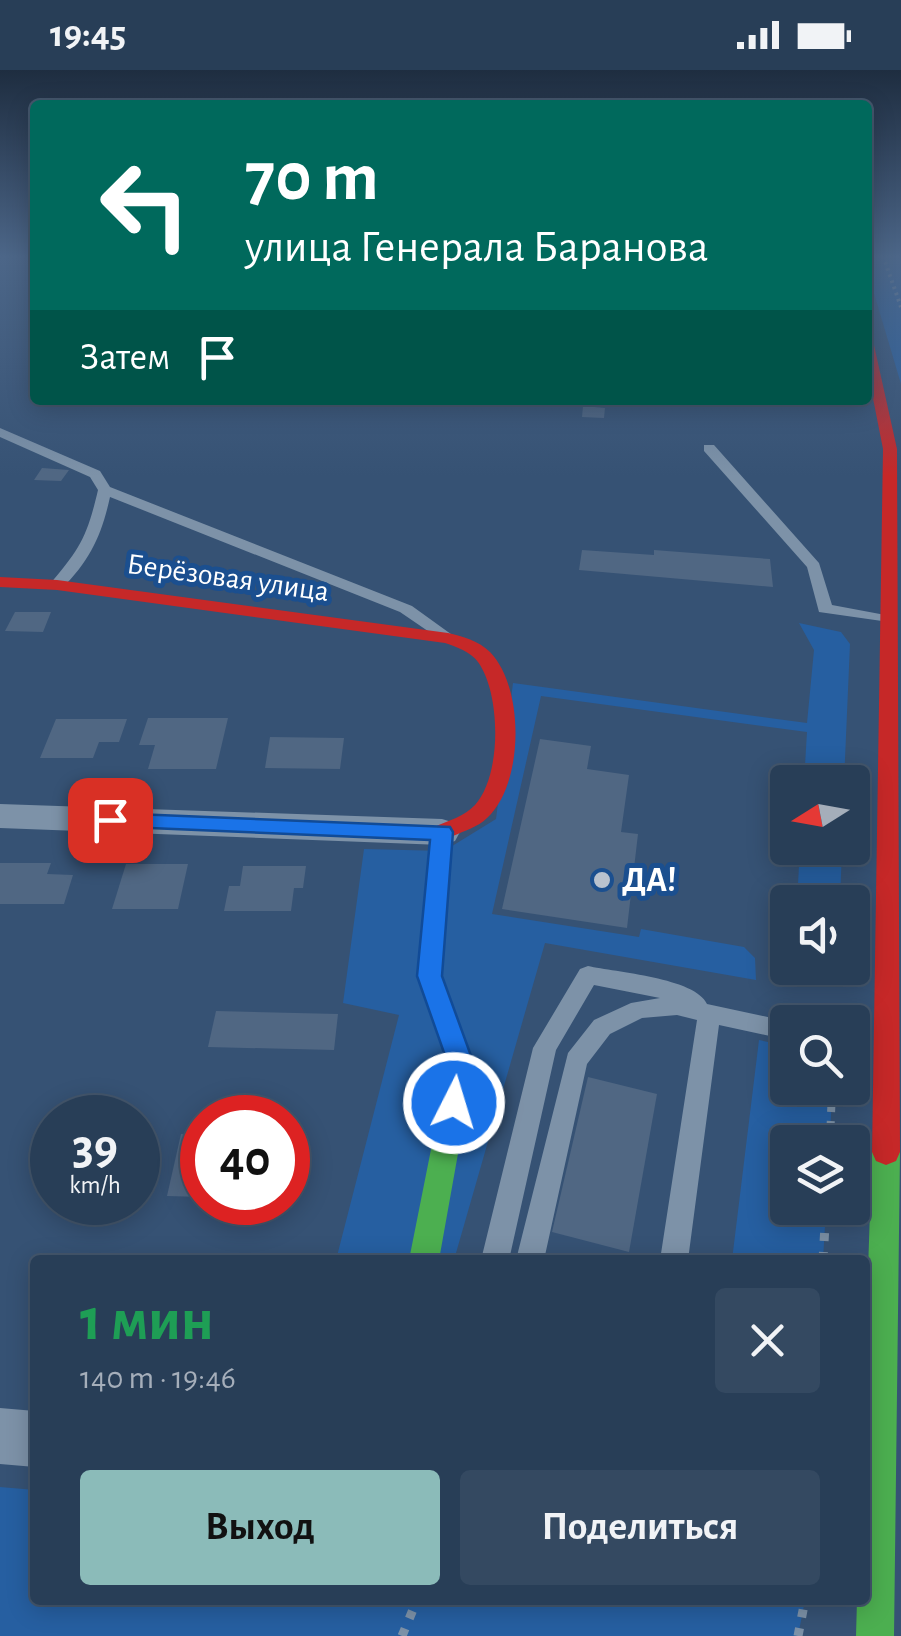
<!DOCTYPE html>
<html lang="ru">
<meta charset="utf-8">
<style>
:root{--surface:#283e57;--page:#344961;--text:#f1f3f6;--muted:#a5aeba;--line:#44576d;--accent:#8bbbb9}
body{margin:0;font-family:"Alegreya Sans",sans-serif;background:var(--page);color:var(--text);height:100vh;display:flex;flex-direction:column;font-size:38px;white-space:nowrap}
*{box-sizing:border-box;margin:0}
p{font-size:32px;color:var(--muted)}
.icon{flex:none;width:55px;height:55px;fill:none;stroke:currentColor;stroke-width:2;stroke-linecap:round;stroke-linejoin:round}
.map{position:relative;flex:1;overflow:hidden}
.details{position:absolute;left:30px;top:1185px;width:840px;height:350px;display:flex;flex-direction:column;background:var(--surface);border-radius:10px;box-shadow:0 5px 25px #0003,0 0 0 2px var(--line)}
.details>*{flex:none}
.top-card{position:absolute;left:30px;top:30px;width:842px;height:305px;border-radius:10px;box-shadow:0 5px 25px #0003,0 0 0 2px var(--line);background:#00695c;color:#fff;overflow:hidden}
.needle{width:65px;rotate:259deg}
.fabs{position:absolute;left:770px;top:695px;display:grid;gap:20px}
.fabs a{display:grid;place-items:center;width:100px;height:100px;border-radius:10px;background:var(--surface);box-shadow:0 5px 25px #0003,0 0 0 2px var(--line);font-size:50px}
.speed{position:absolute;left:30px;top:1025px;display:flex;gap:20px;font-size:50px;font-weight:700;text-align:center}
.speed>*{display:grid;place-content:center;width:130px;height:130px;border-radius:50%;background:var(--surface);box-shadow:0 5px 25px #0003,0 0 0 2px var(--line);line-height:1}
.speed small{font-size:25px;font-weight:400}
.speed .limit{border:15px solid #d22;background:#fff;color:#111}
.pin{position:absolute;display:grid;place-items:center;width:85px;height:85px;color:#fff;margin:-42px;border-radius:20px;box-shadow:0 5px 15px #0006}
.me{position:absolute;width:110px;margin:-55px;rotate:5deg;stroke-linejoin:round;filter:drop-shadow(0 0 8px #0008)}
.turn{display:flex;align-items:center;gap:35px;height:210px;padding:0 50px;font-size:45px}
.turn .icon{width:130px;height:130px;stroke-width:2.5}
.turn b{display:block;font-size:70px;line-height:85px}
.then{display:flex;align-items:center;height:95px;padding:0 50px;background:#0003;gap:20px;font-size:38px}
.round{display:grid;place-items:center;flex:none;width:105px;height:105px;border-radius:10px;background:var(--page)}
.head{display:flex;align-items:center;justify-content:space-between;height:170px;padding:0 50px}
h1{font-size:60px;font-weight:700;line-height:75px;color:#1e9e55}
.primary-button{display:flex;gap:20px;margin-top:auto;padding:20px 50px}
.primary-button a{flex:1;height:115px;border-radius:10px;background:var(--accent);color:#111;font-size:40px;font-weight:700;line-height:115px;text-align:center}
.primary-button a+a{background:var(--page);color:var(--text)}
.status{display:flex;justify-content:space-between;align-items:center;height:70px;padding:0 50px;background:var(--surface);direction:ltr}
.status svg{height:28px;fill:currentColor}
.map>svg:first-child{display:block}
.green{fill:#265fa1}
.building{fill:#506783}
.lines{fill:none;stroke-linecap:round;stroke-linejoin:round}
.path-far2{stroke:#7d92a8;stroke-width:4;stroke-dasharray:2.5 4;stroke-linecap:butt}
.path-far1{stroke:#7d92a8;stroke-width:8;stroke-dasharray:6 9;stroke-linecap:butt}
.path{stroke:#7d92a8;stroke-width:9;stroke-dasharray:8 11;stroke-linecap:butt}
.lane{fill:#7d92a8;fill-rule:evenodd}
.street{fill:#7d92a8;fill-rule:evenodd}
.fast{fill:#4caf50;fill-rule:evenodd}
.jam{fill:#c62828;fill-rule:evenodd}
.route{fill:#1a73e8;stroke:#114b97;stroke-width:2.5}
.poi-dot{fill:#b9c2ce;stroke:#1b4f8f;stroke-width:4}
.labels{text-anchor:middle;dominant-baseline:central;stroke-width:10;stroke-linejoin:round;paint-order:stroke}
.far-street-label{font-size:30px;fill:#fff;stroke:#1b4f8f}
.poi-label{font-size:35px;font-weight:bold;fill:#fff;stroke:#1b4f8f;text-anchor:start}
</style>
<div class="status"><b>19:45</b><svg viewBox="0 0 49 12"><path d="M0 12V9h3v3zM5 12V6h3v6zM10 12V3h3v9zM15 12V0h3v12zM26 1h20v11H26zM47 4h2v5h-2z"/></svg></div>
<div class="map">
<svg width="901" height="1566" viewBox="0 0 901 1566">
<rect width="100%" height="100%" fill="#365274"/>
<g class="green">
<polygon points="868,186 901,186 901,314 868,203"/>
<polygon points="799,553 841,562 850,574 844,712 804,712 807,662 541,626 492,844 639,867 641,859 744,877 755,888 756,910 545,873 456,1183 457,1190 336,1190 399,945 343,933 364,779 444,781 496,749 513,613 807,653 814,580"/>
<polygon points="800,778 842,778 840,832 797,832"/>
<polygon points="759,970 787,976 788,1018 832,1018 830,1072 788,1072 788,1138 826,1138 823,1190 732,1190"/>
<polygon points="0,1417 35,1420 35,1530 805,1530 798,1566 0,1566"/>
</g>
<g class="building">
<polygon points="583,336 605,338 604,348 582,347"/>
<polygon points="42,398 69,400 61,411 34,410"/>
<polygon points="582,480 654,485 654,480 770,489 773,517 579,500"/>
<polygon points="15,542 51,542 43,562 5,561"/>
<polygon points="148,648 228,648 216,699 148,699 155,675 139,675"/>
<polygon points="56,649 127,649 119,672 99,672 93,688 40,688"/>
<polygon points="270,667 344,668 340,699 265,698"/>
<polygon points="540,669 591,676 587,699 629,705 621,762 638,764 627,858 502,839"/>
<polygon points="0,793 51,793 47,804 73,805 64,834 0,834"/>
<polygon points="126,794 188,794 178,839 112,839"/>
<polygon points="243,796 306,796 303,818 294,818 291,841 224,841 229,816 240,816"/>
<polygon points="216,941 338,944 334,980 208,977"/>
<polygon points="588,1007 657,1024 629,1182 552,1162"/>
<polygon points="181,1064 202,1065 202,1127 167,1126"/>
<polygon points="52,1074 52,1123 36,1122"/>
</g>
<g class="lines">
<polyline class="path-far2" points="883,186 901,237"/>
<polyline class="path-far1" points="830,1072 832,1018"/>
<g class="path">
<polyline points="823,1190 826,1138"/>
<polyline points="402,1566 417,1530"/>
<polyline points="798,1566 805,1530"/>
</g>
<g class="lane">
<path d="M0 358 100 401 110 417 412 536 455 567 453 570H441L400 542 110 427C102 464 90 491 62 518H52L49 515C80 479 87 467 98 420L90 407 0 367Z"/>
<polygon points="704,375 714,375 819,493 832,535 896,547 896,553 819,542 807,497 704,381"/>
<path d="M588 896C615 902 696 908 707 934L791 952H788V970L719 955 688 1190H660L697 950 677 945 642 948 610 964 587 994 544 1190H516L568 983 594 950 631 933 660 928 594 915 556 980 509 1190H481L533 978 580 899Z"/>
</g>
<g class="street">
<polygon points="0,734 442,749 455,753 460,762 455,771 442,775 0,758"/>
<polygon points="0,1338 35,1341 35,1397 0,1394"/>
</g>
<g class="fast">
<polygon points="441,770 452,778 441,906 474,994 439,1190 409,1190 448,994 417,906 430,778"/>
<polygon points="886,1069 896,1073 900,1082 894,1566 856,1566 857,1530 865,1530 865,1290 872,1082 876,1073"/>
</g>
<g class="jam">
<polygon points="868,271 874,275 897,379 900,1082 896,1091 886,1095 876,1091 872,1082 883,379 868,303"/>
<path d="M0 507 57 510 448 563C462 566 479 571 490 582 525 618 524 714 487 748 478 757 464 761 453 766L449 784H433L430 778 434 757C448 751 465 746 475 735 502 705 501 624 478 592 471 582 457 577 445 573L57 520 0 517Z"/>
</g>
</g>
<linearGradient id="sky" x2="0" y2="1"><stop stop-color="#1e2d40"/><stop offset="0.46" stop-color="#4c6688"/><stop offset="1" stop-color="#4c6688" stop-opacity="0"/></linearGradient>
<rect width="901" height="406" fill="url(#sky)"/>
<polygon class="route" points="110,743 450,757 453,762 442,906 474,994 463,1042 454,1045 444,1042 440,1033 448,994 417,906 430,770 103,756 99,750 103,745"/>
<circle class="poi-dot" cx="602" cy="810" r="10"/>
<g class="labels">
<g class="far-street-label">
<text transform="translate(228 508) rotate(8)">Берёзовая улица</text>
</g>
<g class="poi-label">
<text x="622" y="810">ДА!</text>
</g>
</g>
</svg>
<div class="fabs">
<a><svg class="needle" viewBox="-14 -14 28 28"><path d="M0-13l5 13h-10z" fill="#e53935"/><path d="M0 13l5-13h-10z" fill="#a5aeba"/></svg></a>
<a><svg class="icon" aria-label="sound" viewBox="0 0 24 24"><path d="M4 9h4l5-4v14l-5-4H4zM17 9q2 3 0 6"/></svg></a>
<a><svg class="icon" aria-label="search" viewBox="0 0 24 24"><circle cx="10" cy="10" r="6"/><path d="M15 15l6 6"/></svg></a>
<a><svg class="icon" aria-label="layers" viewBox="0 0 24 24"><path d="M12 4l9 5-9 5-9-5zM3 14l9 5 9-5"/></svg></a>
</div>
<div class="speed"><div>39<small>km/h</small></div><div class="limit">40</div></div>
<div class="pin" style="left:110px;top:750px;background:#d93025"><svg class="icon" aria-label="arrive" viewBox="0 0 24 24"><path d="M6 21V4h12l-3 4 3 4H6"/></svg></div>
<svg class="me" style="left:454px;top:1033px" viewBox="-20 -20 40 40"><circle r="17" fill="#1a73e8" stroke="#fff" stroke-width="3"/><path d="M0-11L8 9 0 5-8 9z" fill="#fff"/></svg>
<div class="top-card">
<div class="turn"><svg class="icon" aria-label="left" viewBox="0 0 24 24"><path d="M17 20v-9H6M10 6l-5 5 5 5"/></svg><div><b>70 m</b>улица Генерала Баранова</div></div>
<div class="then">Затем<svg class="icon" aria-label="arrive" viewBox="0 0 24 24"><path d="M6 21V4h12l-3 4 3 4H6"/></svg></div>
</div>
<section class="details">
<div class="head"><div><h1>1 мин</h1><p>140 m · 19:46</p></div><a class="round"><svg class="icon" aria-label="close" viewBox="0 0 24 24"><path d="M6 6l12 12M18 6L6 18"/></svg></a></div>
<div class="primary-button"><a>Выход</a><a>Поделиться</a></div>
</section>
</div>
